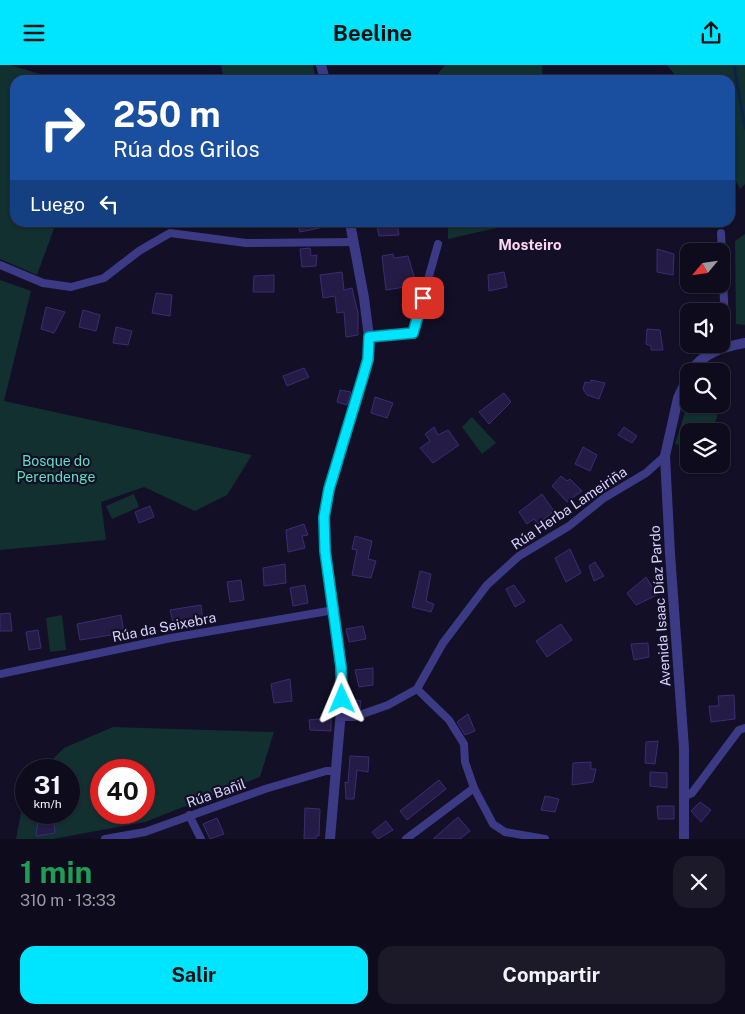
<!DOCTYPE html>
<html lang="es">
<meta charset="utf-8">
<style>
:root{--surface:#0e0b1c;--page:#1c1929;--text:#f1f3f6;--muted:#9b9ba3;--line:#2e2b3b;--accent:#00e5ff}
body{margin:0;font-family:"Public Sans",sans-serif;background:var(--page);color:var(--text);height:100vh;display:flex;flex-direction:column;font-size:19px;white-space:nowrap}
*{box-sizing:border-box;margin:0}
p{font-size:16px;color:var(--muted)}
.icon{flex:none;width:28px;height:28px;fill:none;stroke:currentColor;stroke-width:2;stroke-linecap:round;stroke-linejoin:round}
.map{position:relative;height:774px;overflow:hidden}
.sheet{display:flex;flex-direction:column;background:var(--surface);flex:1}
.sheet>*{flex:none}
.top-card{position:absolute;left:10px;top:10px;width:725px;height:152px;border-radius:15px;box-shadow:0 1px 4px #0004,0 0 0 1px var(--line);background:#1a4fa0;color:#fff;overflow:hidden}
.needle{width:32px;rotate:241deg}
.buttons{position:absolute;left:680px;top:178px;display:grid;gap:10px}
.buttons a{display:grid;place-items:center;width:50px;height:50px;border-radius:10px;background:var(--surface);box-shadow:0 1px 4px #0004,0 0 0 1px var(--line);font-size:25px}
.speed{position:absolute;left:15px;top:694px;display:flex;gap:10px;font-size:25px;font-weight:700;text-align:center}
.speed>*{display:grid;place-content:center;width:65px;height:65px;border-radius:50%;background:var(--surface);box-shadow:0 1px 4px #0004,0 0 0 1px var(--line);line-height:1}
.speed small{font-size:12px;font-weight:400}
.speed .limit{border:8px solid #d22;background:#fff;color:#111}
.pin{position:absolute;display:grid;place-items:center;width:42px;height:42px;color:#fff;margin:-21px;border-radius:10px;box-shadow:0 2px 8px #0006}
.me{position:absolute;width:55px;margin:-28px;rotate:359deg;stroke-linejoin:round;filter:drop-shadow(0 0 4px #0008)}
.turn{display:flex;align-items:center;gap:18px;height:105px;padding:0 20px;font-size:22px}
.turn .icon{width:65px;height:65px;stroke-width:2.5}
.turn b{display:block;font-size:35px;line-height:42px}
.then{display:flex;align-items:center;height:48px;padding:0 20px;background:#0003;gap:10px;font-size:19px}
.round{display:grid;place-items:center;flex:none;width:52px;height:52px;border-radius:15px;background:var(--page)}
.headline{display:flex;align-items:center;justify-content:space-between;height:85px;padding:0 20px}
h1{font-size:30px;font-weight:700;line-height:38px;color:#1e9e55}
.primary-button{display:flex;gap:10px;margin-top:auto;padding:10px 20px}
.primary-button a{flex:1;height:58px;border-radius:15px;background:var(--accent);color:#111;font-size:20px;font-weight:700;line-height:58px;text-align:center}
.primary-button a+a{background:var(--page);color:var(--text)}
header{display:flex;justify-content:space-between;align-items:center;height:65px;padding:0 20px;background:var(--accent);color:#111;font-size:22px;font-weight:700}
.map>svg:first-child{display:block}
.green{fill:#12302f;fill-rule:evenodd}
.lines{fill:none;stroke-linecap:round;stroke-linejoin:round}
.stream{stroke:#0c2248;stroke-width:3}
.building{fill:#241b47;stroke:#3b2d73}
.minor{stroke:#3d3a85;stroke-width:8}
.tertiary{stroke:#3d3a85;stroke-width:10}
.route-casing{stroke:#0095a6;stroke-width:12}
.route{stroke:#00e5ff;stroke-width:9}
.labels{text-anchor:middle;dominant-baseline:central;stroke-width:4.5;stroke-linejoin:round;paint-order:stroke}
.park-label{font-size:14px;fill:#5fe0c0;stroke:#130f26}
.street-label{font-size:14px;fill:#d9d4ff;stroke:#130f26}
.neighbourhood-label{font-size:15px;font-weight:bold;fill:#ffd6f0;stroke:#130f26}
</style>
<header><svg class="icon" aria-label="menu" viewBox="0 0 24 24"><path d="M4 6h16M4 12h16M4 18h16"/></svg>Beeline<svg class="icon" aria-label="share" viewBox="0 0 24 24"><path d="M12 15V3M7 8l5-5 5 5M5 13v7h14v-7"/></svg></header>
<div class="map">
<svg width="745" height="774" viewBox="0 0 745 774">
<rect width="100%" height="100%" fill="#130f26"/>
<g class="green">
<polygon points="0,0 10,0 60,15 15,15 15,158 56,158 37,210 0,194"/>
<polygon points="221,0 313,0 316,15 224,15"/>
<polygon points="445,0 542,0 543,15 433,15"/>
<polygon points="667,0 745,0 745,119 740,124 730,106 730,15 679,15"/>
<polygon points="448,158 519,158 448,174"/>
<polygon points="745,169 745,260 736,259 735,176"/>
<polygon points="0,215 31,226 4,336 252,390 227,430 195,446 144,422 101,437 106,475 0,485"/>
<polygon points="689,335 689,339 716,339 717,352 712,366 689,366 689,382 675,379"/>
<polygon points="472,352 496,378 482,389 462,362"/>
<polygon points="134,429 139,442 112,454 106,441"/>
<polygon points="62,550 66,585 50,587 46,553"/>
<path d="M113 662 274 667 260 712 145 757 53 774H16L26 722V748H69V705H42L64 683ZM101 705H144V748H101Z"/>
</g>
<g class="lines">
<polyline class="stream" points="734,0 745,63"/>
</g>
<g class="building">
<polygon points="298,158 329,158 329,161 300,167"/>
<polygon points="376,158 397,158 399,170 379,171"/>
<polygon points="310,183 311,191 317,190 316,201 302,202 300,184"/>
<polygon points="657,184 674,189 673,210 657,207"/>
<polygon points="393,189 394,193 408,191 415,215 404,217 405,222 386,225 382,191"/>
<polygon points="342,207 344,225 352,223 358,248 358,270 346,272 344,247 337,248 335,231 323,233 320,210"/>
<polygon points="504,207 507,222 489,226 488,210"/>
<polygon points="274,210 274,227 253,227 254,211"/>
<polygon points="156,228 172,230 170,251 152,248"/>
<polygon points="46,242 65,247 54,268 41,264"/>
<polygon points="83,245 100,250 96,266 79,262"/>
<polygon points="116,262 132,266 128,280 113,278"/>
<polygon points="647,264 660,265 663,285 651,285 651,281 646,279"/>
<polygon points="304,303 309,312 287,321 283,311"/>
<polygon points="591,315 605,318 599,334 587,330 583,324 585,317 590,318"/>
<polygon points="340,325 351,327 347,340 337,337"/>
<polygon points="504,328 511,337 489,359 479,347"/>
<polygon points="375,332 393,338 387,353 371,348"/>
<polygon points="434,362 438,370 448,365 459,380 433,398 420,383 430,376 425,369"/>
<polygon points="624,362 637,371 632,378 618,370"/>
<polygon points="583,382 597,390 590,406 575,399"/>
<polygon points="561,411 567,416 570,414 582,426 567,437 552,421"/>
<polygon points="542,429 554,446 538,459 534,454 527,459 519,447"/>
<polygon points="150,441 154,452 139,458 135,447"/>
<polygon points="304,459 308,470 302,471 305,483 288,487 286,465"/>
<polygon points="355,471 372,476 368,494 376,496 371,513 352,510 357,485 352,484"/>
<polygon points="570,484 581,508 566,517 555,493"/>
<polygon points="595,497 604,511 594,516 589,501"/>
<polygon points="285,499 286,518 264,521 263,503"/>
<polygon points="420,506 431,509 426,536 434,539 431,547 412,542"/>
<polygon points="646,512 657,530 636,540 627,528"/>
<polygon points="241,515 244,535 230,537 227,517"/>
<polygon points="305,520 308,538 293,541 290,523"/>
<polygon points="514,520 525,536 515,542 506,524"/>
<polygon points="201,540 203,556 174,562 170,545"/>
<polygon points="10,548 12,566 0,566 0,549"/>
<polygon points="121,550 124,568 80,575 77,559"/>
<polygon points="561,559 572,575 547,592 536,576"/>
<polygon points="363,561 366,574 349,577 346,564"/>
<polygon points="38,565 41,583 29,585 26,567"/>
<polygon points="648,578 649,592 634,595 631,579"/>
<polygon points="373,603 373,620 359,622 355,605"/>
<polygon points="290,614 292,636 274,638 271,619"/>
<polygon points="734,630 735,654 711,657 709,641 719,641 718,631"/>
<polygon points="349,634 361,636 360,644 349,646"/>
<polygon points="468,649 475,666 465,670 457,657"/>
<polygon points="331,653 331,666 310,665 309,655"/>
<polygon points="658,676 655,699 645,698 646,677"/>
<polygon points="350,691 369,692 368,707 357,705 354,734 346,734 345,717 348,718"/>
<polygon points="591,697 591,704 596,704 593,717 572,720 573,698"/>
<polygon points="650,707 667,708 667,723 650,721"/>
<polygon points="439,715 446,724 407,755 400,746"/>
<polygon points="545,731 559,734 555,747 541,745"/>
<polygon points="700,737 711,745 701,757 691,746"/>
<polygon points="657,741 674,741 674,754 658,754"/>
<polygon points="305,743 320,744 319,771 316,771 316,774 304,774"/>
<polygon points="39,748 53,748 55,768 36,771"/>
<polygon points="458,752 470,766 460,774 433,774"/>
<polygon points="217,753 224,769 210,774 203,759"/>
<polygon points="386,756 393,765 378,774 372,767"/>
</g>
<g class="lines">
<g class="minor">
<polyline points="721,168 726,281"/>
<polyline points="0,200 43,218 71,222 104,213 139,186 170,168 246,178 353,177"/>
<polyline points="369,272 413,268 438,179"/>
<polyline points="0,609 171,573 334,545"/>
<polyline points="417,624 449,655 464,679 465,697 474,723 493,759 505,767 545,774"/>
<polyline points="341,652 354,652 388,640 417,624 443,578 487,520 519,491 569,461 604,433 646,408 665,391"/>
<polyline points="685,731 692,728 739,665 745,663"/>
<polyline points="189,750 201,774"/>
<polyline points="105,774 145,767 265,724 326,706 336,706"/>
<polyline points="406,774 474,723"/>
</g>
<g class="tertiary">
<polyline points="321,0 325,15"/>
<path d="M691 306C704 287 724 282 745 278"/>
<polyline points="330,774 342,634 341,602 325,486 324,452 329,424 368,294 369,272 364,233 350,158"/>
<polyline points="684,774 684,683 670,489 665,391 678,333 689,310"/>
</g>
</g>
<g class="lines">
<g class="route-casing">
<polyline id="route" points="342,634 341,602 325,486 324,452 329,424 364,308 368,294 369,272 413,268 423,233"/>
</g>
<use href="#route" class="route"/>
</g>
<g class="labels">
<g class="park-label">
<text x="56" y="396">Bosque do<tspan x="56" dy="16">Perendenge</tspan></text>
</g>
<g class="street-label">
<text transform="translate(569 443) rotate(-34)">Rúa Herba Lameiriña</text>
<text transform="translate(660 541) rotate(-94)">Avenida Isaac Díaz Pardo</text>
<text transform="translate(164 562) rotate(-11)">Rúa da Seixebra</text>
<text transform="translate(216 728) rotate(-19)">Rúa Bañil</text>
</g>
<g class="neighbourhood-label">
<text x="530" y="179">Mosteiro</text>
</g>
</g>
</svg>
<div class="buttons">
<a><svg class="needle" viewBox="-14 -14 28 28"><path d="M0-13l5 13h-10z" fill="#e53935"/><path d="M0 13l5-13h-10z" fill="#9b9ba3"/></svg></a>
<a><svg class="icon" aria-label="sound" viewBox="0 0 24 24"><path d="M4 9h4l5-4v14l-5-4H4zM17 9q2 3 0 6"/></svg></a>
<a><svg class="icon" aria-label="search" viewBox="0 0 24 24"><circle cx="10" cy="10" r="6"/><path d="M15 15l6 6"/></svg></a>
<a><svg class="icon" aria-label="layers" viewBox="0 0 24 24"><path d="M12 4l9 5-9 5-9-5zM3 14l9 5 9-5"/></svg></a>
</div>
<div class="speed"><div>31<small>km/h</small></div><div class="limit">40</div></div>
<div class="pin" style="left:423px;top:233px;background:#d93025"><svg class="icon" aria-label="arrive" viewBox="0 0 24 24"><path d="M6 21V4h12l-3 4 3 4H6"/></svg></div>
<svg class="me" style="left:342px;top:634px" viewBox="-20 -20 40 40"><path d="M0-17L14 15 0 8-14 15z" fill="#00e5ff" stroke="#fff" stroke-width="4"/></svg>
<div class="top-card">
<div class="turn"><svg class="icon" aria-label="right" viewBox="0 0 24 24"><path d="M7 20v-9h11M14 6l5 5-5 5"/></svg><div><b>250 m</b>Rúa dos Grilos</div></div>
<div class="then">Luego<svg class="icon" aria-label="left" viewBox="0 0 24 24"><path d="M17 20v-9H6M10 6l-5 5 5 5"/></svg></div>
</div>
</div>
<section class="sheet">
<div class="headline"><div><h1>1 min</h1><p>310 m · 13:33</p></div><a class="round"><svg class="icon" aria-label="close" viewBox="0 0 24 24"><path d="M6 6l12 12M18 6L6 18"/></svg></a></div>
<div class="primary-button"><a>Salir</a><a>Compartir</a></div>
</section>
